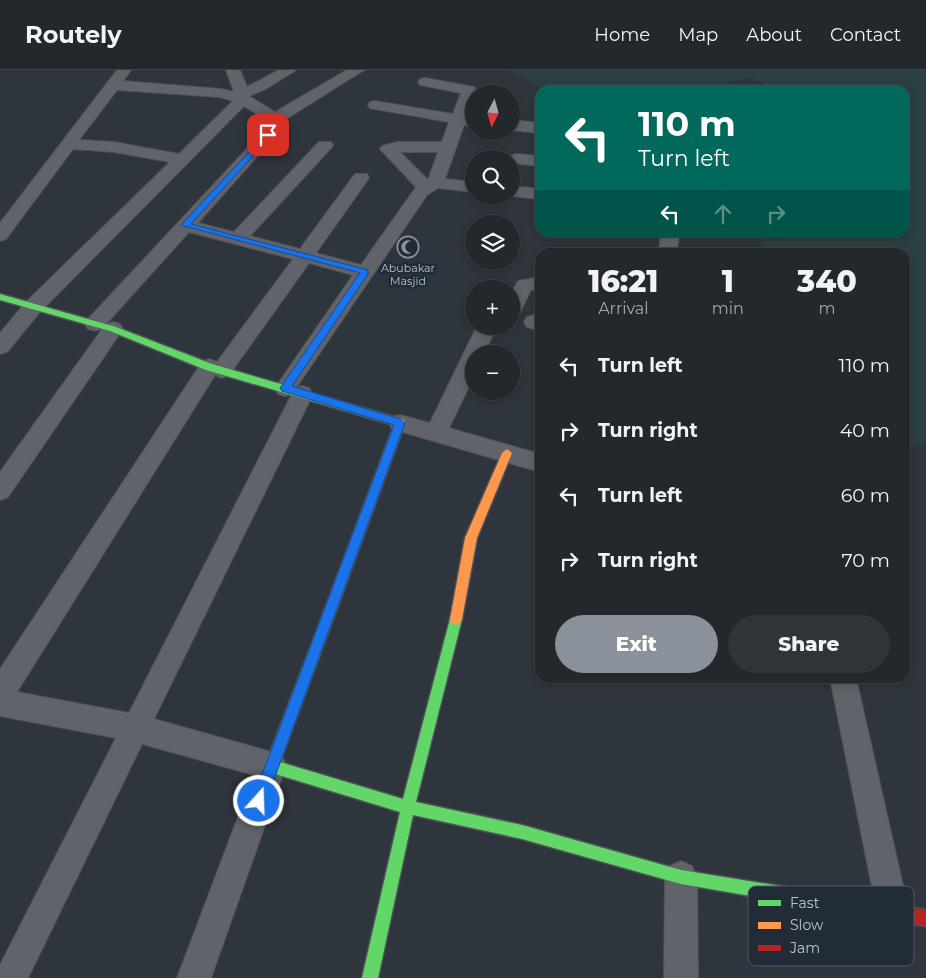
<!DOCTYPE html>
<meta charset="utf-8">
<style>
:root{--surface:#23282d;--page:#2f3439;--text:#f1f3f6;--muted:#a3a6aa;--line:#404449;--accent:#8a919a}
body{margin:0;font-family:Montserrat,sans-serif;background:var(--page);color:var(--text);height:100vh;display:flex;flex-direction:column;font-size:19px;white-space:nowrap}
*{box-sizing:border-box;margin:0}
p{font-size:16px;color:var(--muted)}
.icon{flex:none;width:28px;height:28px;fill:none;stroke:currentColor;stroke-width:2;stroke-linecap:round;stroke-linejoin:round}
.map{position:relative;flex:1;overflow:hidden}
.panel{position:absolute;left:535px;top:178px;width:375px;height:435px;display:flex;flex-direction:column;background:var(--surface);border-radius:15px;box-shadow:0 2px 8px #0003,0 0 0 1px var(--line)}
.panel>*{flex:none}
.top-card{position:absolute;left:535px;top:15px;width:375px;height:152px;border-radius:15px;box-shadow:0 2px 8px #0003,0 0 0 1px var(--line);background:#00695c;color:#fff;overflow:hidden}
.needle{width:32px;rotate:186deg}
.fabs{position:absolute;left:465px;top:15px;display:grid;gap:10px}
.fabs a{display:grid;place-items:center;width:55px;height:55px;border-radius:50%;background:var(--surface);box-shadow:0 2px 8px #0003,0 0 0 1px var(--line);font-size:25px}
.pin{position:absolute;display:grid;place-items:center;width:42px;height:42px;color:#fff;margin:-21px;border-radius:10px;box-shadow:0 2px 8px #0006}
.me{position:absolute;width:55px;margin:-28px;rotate:20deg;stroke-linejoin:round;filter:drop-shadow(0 0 4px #0008)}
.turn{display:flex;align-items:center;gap:18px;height:105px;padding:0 20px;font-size:22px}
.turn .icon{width:65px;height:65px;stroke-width:2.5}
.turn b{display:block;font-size:35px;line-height:42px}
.lanes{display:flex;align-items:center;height:48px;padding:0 20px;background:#0003;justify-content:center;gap:25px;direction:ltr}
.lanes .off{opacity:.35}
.eta{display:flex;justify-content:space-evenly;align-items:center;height:85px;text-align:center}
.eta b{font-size:30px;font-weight:800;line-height:35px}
.button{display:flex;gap:10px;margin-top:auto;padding:10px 20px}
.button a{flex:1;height:58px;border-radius:30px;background:var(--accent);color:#fff;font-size:20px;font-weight:800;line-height:58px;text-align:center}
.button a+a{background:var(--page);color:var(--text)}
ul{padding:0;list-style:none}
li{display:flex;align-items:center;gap:15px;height:65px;padding:0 20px}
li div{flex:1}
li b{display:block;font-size:19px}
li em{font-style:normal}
header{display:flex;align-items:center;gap:30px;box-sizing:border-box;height:70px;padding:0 25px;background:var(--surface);border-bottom:1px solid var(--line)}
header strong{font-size:24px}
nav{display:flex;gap:28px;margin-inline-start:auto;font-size:18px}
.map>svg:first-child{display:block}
.green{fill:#2c3f42}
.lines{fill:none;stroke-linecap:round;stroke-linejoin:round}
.street-casing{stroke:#4d5259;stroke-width:2}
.fast-casing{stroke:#4d5259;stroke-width:3}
.slow-casing{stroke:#4d5259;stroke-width:3}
.jam-casing{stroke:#4d5259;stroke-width:3}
.street{fill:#60646a;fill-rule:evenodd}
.fast{fill:#63d668;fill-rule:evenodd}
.slow{fill:#ff974d;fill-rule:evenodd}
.jam{fill:#b3261e;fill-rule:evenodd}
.route{fill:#1a73e8;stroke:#114b97}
.labels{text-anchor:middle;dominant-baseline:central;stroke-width:5;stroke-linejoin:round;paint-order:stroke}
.far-poi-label{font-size:11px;fill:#bbc2cc;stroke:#222c38}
.key{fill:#222c38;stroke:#505964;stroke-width:1}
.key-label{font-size:14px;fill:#bbc2cc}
</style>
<header>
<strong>Routely</strong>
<nav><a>Home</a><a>Map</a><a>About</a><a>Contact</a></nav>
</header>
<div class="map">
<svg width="926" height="908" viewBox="0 0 926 908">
<rect width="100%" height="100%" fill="#2f353c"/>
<polygon class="green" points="509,0 926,0 926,373 905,381 905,182 760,182 762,163 905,162 905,20 779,20 751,8 683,20 542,20"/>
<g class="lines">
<g class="street-casing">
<g id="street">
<path d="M117 0H131L123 11 221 19 234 22 226 0H240L247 17 279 0H296L266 19 249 26 275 42 347 0H364L286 49 288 52 285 55 198 153 234 162 319 72H331L333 75 331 78 250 166 300 179 355 104H367L369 108 316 183 361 195 416 117 380 79 382 76 397 72H442L449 52 375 39 370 38 368 35 370 32 375 31 453 44 461 23 420 15 418 12 420 9 425 8 469 16 474 17 476 20 467 46 474 47V57L464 55 445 109 474 112V122L438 118 427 125 296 318 302 316 309 318 313 324 154 649 272 682 282 686 286 696 211 908H177L254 705 142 674 28 908H0V895L116 668 0 646V599L202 292 209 289 217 292 293 189 189 162 106 254 113 252 120 254 123 259 8 427 0 430V402L105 255C100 261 95 261 88 259L85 254 88 249 271 53 244 36 40 242 7 282 0 284V263L26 232 170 92 114 82 73 79 6 169 0 171V153ZM117 20 220 27 233 31 179 84 114 72 79 70ZM400 82H438L428 110ZM309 193 353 205 275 318 278 324 285 326 292 324 129 643 17 622 215 305 222 308 229 305Z"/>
<polygon points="511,50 540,53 540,63 511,60"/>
<polygon points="516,84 540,86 540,96 511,93 511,89 508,89 510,86"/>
<polygon points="511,116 540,119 540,129 511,126"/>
<polygon points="661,162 679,162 677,182 659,182"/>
<polygon points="540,207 540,219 531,220 518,246 511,248 511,223 518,211"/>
<polygon points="534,245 540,247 540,261 527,257 524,252 527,247"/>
<polygon points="477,256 497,256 484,284 474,284 474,306 449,358 540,384 540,402 392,359 389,353 392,347 400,345 430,353"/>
<polygon points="830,608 856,608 909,842 904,853 893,858 882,853 877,842"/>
<polygon points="681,791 692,796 697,807 698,908 664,908 665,807 670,796"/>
</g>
</g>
<g class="fast-casing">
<g id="fast">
<polygon points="0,224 116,257 212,294 370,340 375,344 370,348 206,300 110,261 0,230"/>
<polygon points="456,543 460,545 462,549 416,732 522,755 681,800 860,829 865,832 868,837 865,842 860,845 681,814 522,769 413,745 378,908 362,908 400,742 272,703 267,701 265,696 320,552 322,548 326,546 330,548 332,552 280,692 403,729 450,549 452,545"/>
</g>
</g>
<g class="slow-casing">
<g id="slow">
<polygon points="370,340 404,350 405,353 332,552 330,556 326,558 322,556 320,552 394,355 366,347 365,344"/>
<polygon points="507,379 512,383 477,468 462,549 460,553 456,555 452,553 450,549 465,468 502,383"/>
</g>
</g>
<g class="jam-casing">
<polygon id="jam" points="860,829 926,840 926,856 860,845 855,842 852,837 855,832"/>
</g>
<use href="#street" class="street"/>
<use href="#fast" class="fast"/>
<use href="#slow" class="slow"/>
<use href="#jam" class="jam"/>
</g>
<polygon class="route" points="266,64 272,65 191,154 368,200 368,204 292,316 400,349 405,353 266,731 264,736 259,738 254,736 252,731 394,355 282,321 280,318 360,203 181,155"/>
<defs>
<g id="mosque-ring" transform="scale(1.125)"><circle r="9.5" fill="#222c38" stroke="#8a919a" stroke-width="1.5"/><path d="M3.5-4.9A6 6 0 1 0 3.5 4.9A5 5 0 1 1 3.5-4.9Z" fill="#8a919a"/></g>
</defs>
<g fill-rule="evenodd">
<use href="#mosque-ring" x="408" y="177"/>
</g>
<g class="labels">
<g class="far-poi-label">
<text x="408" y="198">Abubakar<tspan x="408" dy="13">Masjid</tspan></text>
</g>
</g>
<rect x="748" y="816" width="166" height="80" rx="8" class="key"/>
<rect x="758" y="830" width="23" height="6" fill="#63d668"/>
<rect x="758" y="852" width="23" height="7" fill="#ff974d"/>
<rect x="758" y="875" width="23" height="6" fill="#b3261e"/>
<g class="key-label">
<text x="790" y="838">Fast</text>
<text x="790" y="860">Slow</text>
<text x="790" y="883">Jam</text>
</g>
</svg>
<div class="fabs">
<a><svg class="needle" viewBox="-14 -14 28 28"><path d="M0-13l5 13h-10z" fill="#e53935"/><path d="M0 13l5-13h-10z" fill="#a3a6aa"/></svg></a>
<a><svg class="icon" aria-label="search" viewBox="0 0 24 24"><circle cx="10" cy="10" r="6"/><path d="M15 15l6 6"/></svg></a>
<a><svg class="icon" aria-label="layers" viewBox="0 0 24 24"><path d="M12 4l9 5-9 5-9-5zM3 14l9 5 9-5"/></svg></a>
<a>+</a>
<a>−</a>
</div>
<div class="pin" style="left:268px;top:65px;background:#d93025"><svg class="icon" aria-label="arrive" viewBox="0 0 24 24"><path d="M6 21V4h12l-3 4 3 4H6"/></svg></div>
<svg class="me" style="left:259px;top:731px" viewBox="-20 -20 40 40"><circle r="17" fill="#1a73e8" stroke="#fff" stroke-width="3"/><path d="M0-11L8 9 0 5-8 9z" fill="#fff"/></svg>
<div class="top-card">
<div class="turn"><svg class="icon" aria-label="left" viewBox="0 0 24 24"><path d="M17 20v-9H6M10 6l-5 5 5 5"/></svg><div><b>110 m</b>Turn left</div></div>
<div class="lanes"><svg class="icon" aria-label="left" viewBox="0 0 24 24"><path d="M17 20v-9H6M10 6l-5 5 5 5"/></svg><svg class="icon off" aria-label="ahead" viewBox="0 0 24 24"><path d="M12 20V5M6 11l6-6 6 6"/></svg><svg class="icon off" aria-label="right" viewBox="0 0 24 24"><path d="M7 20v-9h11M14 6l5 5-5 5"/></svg></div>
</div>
<section class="panel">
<div class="eta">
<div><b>16:21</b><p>Arrival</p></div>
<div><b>1</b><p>min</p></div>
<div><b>340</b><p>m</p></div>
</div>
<ul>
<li><svg class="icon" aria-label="left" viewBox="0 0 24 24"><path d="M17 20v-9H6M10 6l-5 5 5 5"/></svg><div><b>Turn left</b></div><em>110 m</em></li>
<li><svg class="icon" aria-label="right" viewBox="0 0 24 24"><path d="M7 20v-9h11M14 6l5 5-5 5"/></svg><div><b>Turn right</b></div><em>40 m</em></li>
<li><svg class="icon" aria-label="left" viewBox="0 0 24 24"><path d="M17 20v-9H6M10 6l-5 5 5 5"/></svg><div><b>Turn left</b></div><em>60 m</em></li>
<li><svg class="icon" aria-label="right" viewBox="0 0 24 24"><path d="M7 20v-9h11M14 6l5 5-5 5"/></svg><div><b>Turn right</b></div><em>70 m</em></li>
</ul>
<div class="button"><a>Exit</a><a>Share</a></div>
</section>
</div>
